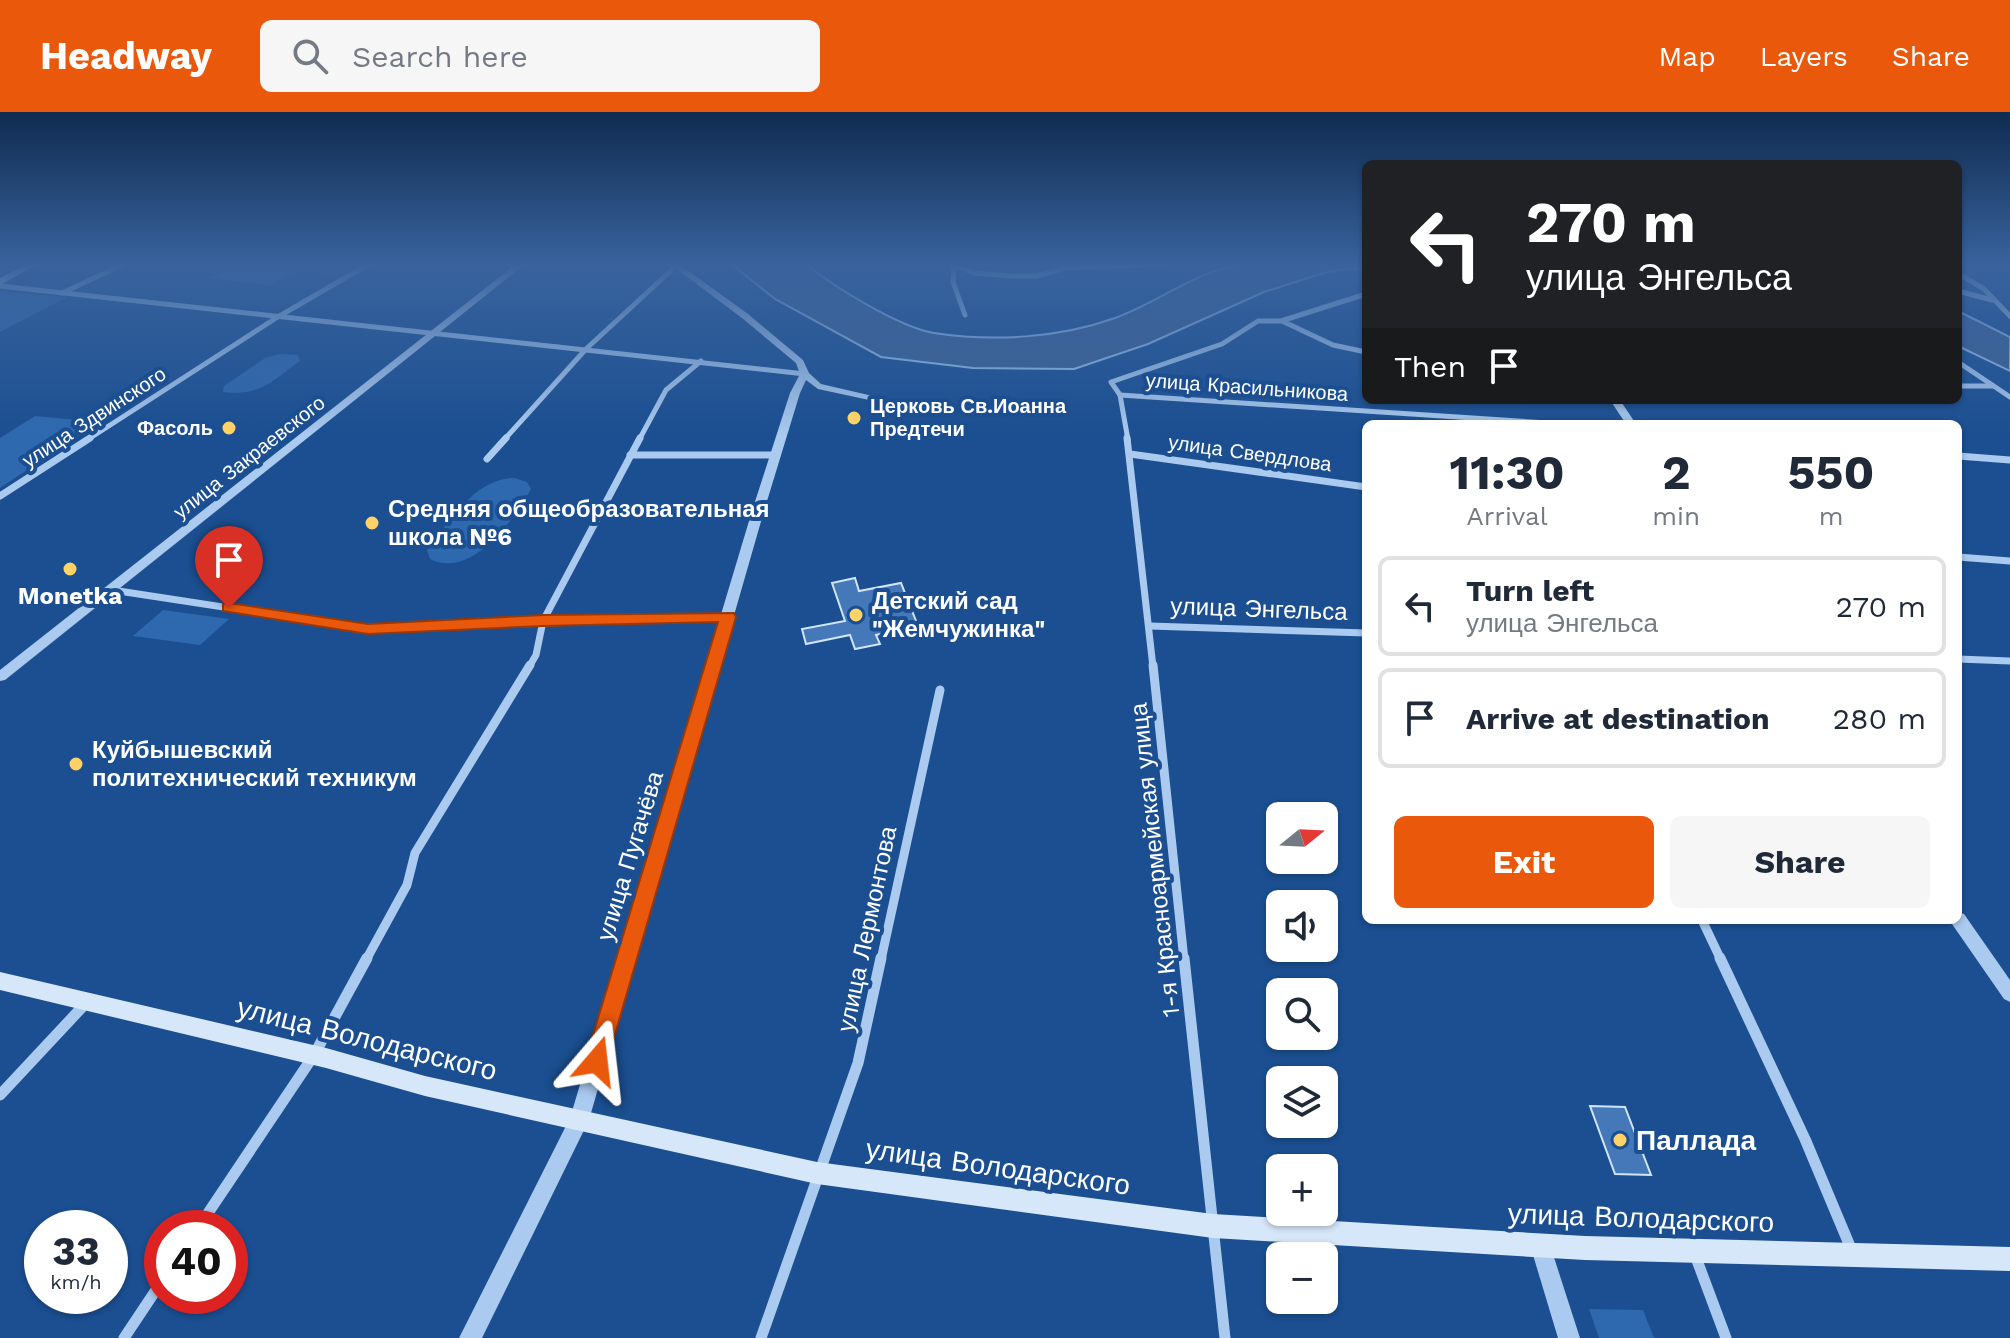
<!DOCTYPE html>
<meta charset="utf-8">
<style>
:root{--surface:#fff;--page:#f6f6f7;--text:#1f2937;--muted:#747a83;--line:#e0e1e3;--accent:#ea580c}
body{margin:0;font-family:"Work Sans",sans-serif;background:var(--page);color:var(--text);height:100vh;display:flex;flex-direction:column;font-size:30px;white-space:nowrap}
*{box-sizing:border-box;margin:0}
p{font-size:26px;color:var(--muted)}
.icon{flex:none;width:44px;height:44px;fill:none;stroke:currentColor;stroke-width:2;stroke-linecap:round;stroke-linejoin:round}
.map{position:relative;flex:1;overflow:hidden}
.sheet{position:absolute;left:1362px;top:308px;width:600px;height:504px;display:flex;flex-direction:column;background:var(--surface);border-radius:12px;box-shadow:0 2px 6px #0004}
.sheet>*{flex:none}
.hud{position:absolute;left:1362px;top:48px;width:600px;height:244px;border-radius:12px;box-shadow:0 2px 6px #0004;background:#202124;color:#fff;overflow:hidden}
.needle{width:52px;rotate:72deg}
.tools{position:absolute;left:1266px;top:690px;display:grid;gap:16px}
.tools a{display:grid;place-items:center;width:72px;height:72px;border-radius:12px;background:var(--surface);box-shadow:0 2px 6px #0004;font-size:40px}
.speed{position:absolute;left:24px;top:1098px;display:flex;gap:16px;font-size:40px;font-weight:700;text-align:center}
.speed>*{display:grid;place-content:center;width:104px;height:104px;border-radius:50%;background:var(--surface);box-shadow:0 2px 6px #0004;line-height:1}
.speed small{font-size:20px;font-weight:400}
.speed .limit{border:12px solid #d22;background:#fff;color:#111}
.pin{position:absolute;display:grid;place-items:center;width:68px;height:68px;color:#fff;margin:-82px -34px;border-radius:50% 50% 50% 0;rotate:-45deg;box-shadow:0 0 8px #0007}
.pin .icon{rotate:45deg}
.me{position:absolute;width:88px;margin:-44px;rotate:17deg;stroke-linejoin:round;filter:drop-shadow(0 0 6px #0008)}
.turn{display:flex;align-items:center;gap:28px;height:168px;padding:0 32px;font-size:36px}
.turn .icon{width:104px;height:104px;stroke-width:2.5}
.turn b{display:block;font-size:56px;line-height:68px}
.then{display:flex;align-items:center;height:76px;padding:0 32px;background:#0003;gap:16px;font-size:30px}
.eta{display:flex;justify-content:space-evenly;align-items:center;height:136px;text-align:center}
.eta b{font-size:48px;font-weight:700;line-height:56px}
.cta{display:flex;gap:16px;margin-top:auto;padding:16px 32px}
.cta a{flex:1;height:92px;border-radius:12px;background:var(--accent);color:#fff;font-size:32px;font-weight:700;line-height:92px;text-align:center}
.cta a+a{background:var(--page);color:var(--text)}
ul{padding:0;list-style:none}
li{display:flex;align-items:center;gap:24px;height:100px;margin:0 16px 12px;padding:0 16px;border:4px solid var(--line);border-radius:12px}
li div{flex:1}
li b{display:block;font-size:30px}
li em{font-style:normal}
header{display:flex;align-items:center;gap:48px;box-sizing:border-box;height:112px;padding:0 40px;background:var(--accent);color:#fff}
header strong{font-size:38px}
nav{display:flex;gap:44px;margin-inline-start:auto;font-size:28px}
.search{width:560px;height:72px;background:var(--page);display:flex;align-items:center;gap:20px;box-sizing:border-box;padding:0 28px;border-radius:12px;color:var(--muted);font-size:30px}
.map>svg:first-child{display:block}
.green{fill:#2e69af}
.water{fill:#3d6292;stroke:#9dc5f1;stroke-width:2}
.building{fill:#4478b9;stroke:#d0e4fa;stroke-width:2}
.lines{fill:none;stroke-linecap:round;stroke-linejoin:round}
.minor-far3{stroke:#aacaef;stroke-width:5}
.minor-far2{stroke:#aacaef;stroke-width:7}
.minor-far1{stroke:#aacaef;stroke-width:9}
.minor{stroke:#aacaef;stroke-width:11}
.tertiary{fill:#aacaef;fill-rule:evenodd}
.secondary{fill:#d7e7fa;fill-rule:evenodd}
.route{fill:#ea580c;stroke:#983908;stroke-width:2}
.poi-dot{fill:#ffd268;stroke:#1b4f91;stroke-width:3}
.labels{text-anchor:middle;dominant-baseline:central;stroke-width:8;stroke-linejoin:round;paint-order:stroke}
.far-street-label{font-size:20px;fill:#fff;stroke:#1b4f91}
.far-poi-label{font-size:20px;font-weight:bold;fill:#fff;stroke:#1b4f91;text-anchor:start}
.poi-label{font-size:24px;font-weight:bold;fill:#fff;stroke:#1b4f91;text-anchor:start}
.street-label{font-size:24px;fill:#fff;stroke:#1b4f91}
.near-street-label{font-size:28px;fill:#fff;stroke:#1b4f91}
.near-poi-label{font-size:28px;font-weight:bold;fill:#fff;stroke:#1b4f91;text-anchor:start}
</style>
<header>
<strong>Headway</strong>
<div class="search"><svg class="icon" aria-label="search" viewBox="0 0 24 24"><circle cx="10" cy="10" r="6"/><path d="M15 15l6 6"/></svg>Search here</div>
<nav><a>Map</a><a>Layers</a><a>Share</a></nav>
</header>
<div class="map">
<svg width="2010" height="1226" viewBox="0 0 2010 1226">
<rect width="100%" height="100%" fill="#1b4f91"/>
<g class="green">
<polygon points="236,152 358,152 342,162 297,158 269,173 210,166"/>
<polygon points="0,180 1,180 67,185 0,220"/>
<path d="M280 242 298 243 300 249C270 270 262 284 223 280L224 274 265 246Z"/>
<polygon points="35,304 99,310 0,376 0,326"/>
<path d="M514 366 527 370 531 377C514 408 471 468 430 447L427 438 430 433C454 405 475 367 514 366Z"/>
<polygon points="163,498 229,507 200,533 133,524"/>
<polygon points="1589,1197 1643,1198 1654,1226 1599,1226"/>
</g>
<g class="water">
<path d="M731 152H806C834 175 899 215 934 221 993 230 1059 226 1115 206 1157 191 1199 157 1244 152 1283 147 1326 152 1366 152V155L1327 160 1264 180 1148 232 1074 257 973 256 881 245 775 187Z"/>
<polygon points="1958,199 2010,225 2010,259 1958,234"/>
</g>
<g class="building">
<polygon points="855,466 859,479 901,471 918,514 876,523 880,532 855,537 850,523 806,532 802,517 845,509 832,471"/>
<polygon points="1590,994 1625,995 1651,1063 1615,1062"/>
</g>
<g class="lines">
<g class="minor-far3">
<polyline points="951,152 974,161 1012,164 1036,164 1065,156 1162,152"/>
<polyline points="954,154 953,170 965,203"/>
<polyline points="1958,161 1984,177 2010,204"/>
<polyline points="0,174 805,262"/>
<polyline points="1958,179 1992,188"/>
<polyline points="62,181 124,152"/>
<polyline points="1282,209 1333,233 1366,240"/>
<polyline points="1958,250 2010,285"/>
<polyline points="1958,274 1993,274"/>
<polyline points="1120,283 1563,312"/>
<polyline points="87,328 276,206 369,152"/>
<polyline points="504,328 586,237 677,153"/>
<polyline points="639,328 666,278 701,249"/>
<polyline points="1128,328 1120,283 1111,270 1222,232 1258,209 1281,209 1366,182"/>
</g>
<g class="minor-far2">
<polyline points="1127,326 1153,555"/>
<polyline points="1130,342 1366,375"/>
<polyline points="630,343 777,343"/>
<polyline points="1958,344 2010,348"/>
<polyline points="487,347 506,326"/>
<polyline points="0,384 90,326"/>
<polyline points="1958,445 2010,449"/>
<polyline points="112,478 368,517 728,505"/>
<polyline points="1150,514 1366,521"/>
<polyline points="1958,547 2010,549"/>
<polyline points="529,555 536,543 543,509 640,326"/>
</g>
<g class="minor-far1">
<polyline points="1153,553 1184,848"/>
<polyline points="1702,808 1721,848"/>
<polyline points="366,848 407,773 415,741 530,553"/>
<polyline points="881,848 940,578"/>
</g>
<g class="minor">
<polyline points="1184,846 1225,1226"/>
<polyline points="1720,846 1805,1027 1852,1139"/>
<polyline points="0,983 86,891"/>
<polyline points="198,1116 314,943 367,846"/>
<polyline points="1695,1143 1726,1226"/>
<polyline points="124,1226 162,1169"/>
<polyline points="761,1226 858,951 881,846"/>
</g>
<g class="tertiary">
<polygon points="516,152 525,152 5,568 0,569 0,558"/>
<polygon points="670,152 679,152 748,202 803,248 809,261 821,272 916,294 911,297 818,277 806,268 800,281 764,399 589,1008 482,1226 459,1226 570,1006 752,399 790,281 800,262 796,251 742,206"/>
<polygon points="1610,288 1620,288 1636,312 1626,312"/>
<polygon points="1958,800 1964,802 2010,868 2010,890 2004,887 1952,812 1950,808 1958,808"/>
<polygon points="1540,1123 1547,1126 1550,1133 1580,1226 1558,1226 1530,1133 1533,1126"/>
</g>
<g class="secondary">
<polygon points="27,152 38,152 0,173 0,166"/>
<polygon points="0,860 326,936 425,964 817,1050 1213,1102 1585,1124 2010,1135 2010,1159 1585,1148 1213,1126 817,1072 425,984 326,956 0,878"/>
</g>
</g>
<linearGradient id="sky" x2="0" y2="1"><stop stop-color="#0f2b50"/><stop offset="0.47" stop-color="#39639d"/><stop offset="1" stop-color="#39639d" stop-opacity="0"/></linearGradient>
<rect width="2010" height="324" fill="url(#sky)"/>
<polygon class="route" points="229,491 368,512 543,503 734,501 736,505 605,957 597,960 588,957 585,949 718,510 543,514 368,522 223,499 223,492"/>
<g class="poi-dot">
<circle cx="854" cy="306" r="8"/>
<circle cx="229" cy="316" r="8"/>
<circle cx="372" cy="411" r="8"/>
<circle cx="70" cy="457" r="8"/>
<circle cx="856" cy="503" r="8"/>
<circle cx="76" cy="652" r="8"/>
<circle cx="1620" cy="1028" r="8"/>
</g>
<g class="labels">
<g class="far-street-label">
<text transform="translate(1247 275) rotate(4)">улица Красильникова</text>
<text transform="translate(94 305) rotate(-33)">улица Здвинского</text>
<text transform="translate(1250 341) rotate(8)">улица Свердлова</text>
<text transform="translate(249 345) rotate(-38)">улица Закраевского</text>
</g>
<g class="far-poi-label">
<text x="870" y="294">Церковь Св.Иоанна<tspan x="870" dy="23">Предтечи</tspan></text>
<text x="213" y="316" text-anchor="end">Фасоль</text>
</g>
<g class="poi-label">
<text x="388" y="397">Средняя общеобразовательная<tspan x="388" dy="28">школа №6</tspan></text>
<text x="70" y="484" text-anchor="middle">Monetka</text>
<text x="872" y="489">Детский сад<tspan x="872" dy="28">"Жемчужинка"</tspan></text>
<text x="92" y="638">Куйбышевский<tspan x="92" dy="28">политехнический техникум</tspan></text>
</g>
<g class="street-label">
<text transform="translate(1259 497) rotate(2)">улица Энгельса</text>
<text transform="translate(630 744) rotate(-73)">улица Пугачёва</text>
<text transform="translate(1155 748) rotate(-96)">1-я Красноармейская улица</text>
<text transform="translate(867 817) rotate(-78)">улица Лермонтова</text>
</g>
<g class="near-street-label">
<text transform="translate(367 927) rotate(14)">улица Володарского</text>
<text transform="translate(998 1055) rotate(8)">улица Володарского</text>
<text transform="translate(1641 1106) rotate(2)">улица Володарского</text>
</g>
<g class="near-poi-label">
<text x="1636" y="1028">Паллада</text>
</g>
</g>
</svg>
<div class="tools">
<a><svg class="needle" viewBox="-14 -14 28 28"><path d="M0-13l5 13h-10z" fill="#e53935"/><path d="M0 13l5-13h-10z" fill="#747a83"/></svg></a>
<a><svg class="icon" aria-label="sound" viewBox="0 0 24 24"><path d="M4 9h4l5-4v14l-5-4H4zM17 9q2 3 0 6"/></svg></a>
<a><svg class="icon" aria-label="search" viewBox="0 0 24 24"><circle cx="10" cy="10" r="6"/><path d="M15 15l6 6"/></svg></a>
<a><svg class="icon" aria-label="layers" viewBox="0 0 24 24"><path d="M12 4l9 5-9 5-9-5zM3 14l9 5 9-5"/></svg></a>
<a>+</a>
<a>−</a>
</div>
<div class="speed"><div>33<small>km/h</small></div><div class="limit">40</div></div>
<div class="pin" style="left:229px;top:496px;background:#d93025"><svg class="icon" aria-label="arrive" viewBox="0 0 24 24"><path d="M6 21V4h12l-3 4 3 4H6"/></svg></div>
<svg class="me" style="left:597px;top:949px" viewBox="-20 -20 40 40"><path d="M0-17L14 15 0 8-14 15z" fill="#ea580c" stroke="#fff" stroke-width="4"/></svg>
<div class="hud">
<div class="turn"><svg class="icon" aria-label="left" viewBox="0 0 24 24"><path d="M17 20v-9H6M10 6l-5 5 5 5"/></svg><div><b>270 m</b>улица Энгельса</div></div>
<div class="then">Then<svg class="icon" aria-label="arrive" viewBox="0 0 24 24"><path d="M6 21V4h12l-3 4 3 4H6"/></svg></div>
</div>
<section class="sheet">
<div class="eta">
<div><b>11:30</b><p>Arrival</p></div>
<div><b>2</b><p>min</p></div>
<div><b>550</b><p>m</p></div>
</div>
<ul>
<li><svg class="icon" aria-label="left" viewBox="0 0 24 24"><path d="M17 20v-9H6M10 6l-5 5 5 5"/></svg><div><b>Turn left</b><p>улица Энгельса</p></div><em>270 m</em></li>
<li><svg class="icon" aria-label="arrive" viewBox="0 0 24 24"><path d="M6 21V4h12l-3 4 3 4H6"/></svg><div><b>Arrive at destination</b></div><em>280 m</em></li>
</ul>
<div class="cta"><a>Exit</a><a>Share</a></div>
</section>
</div>
